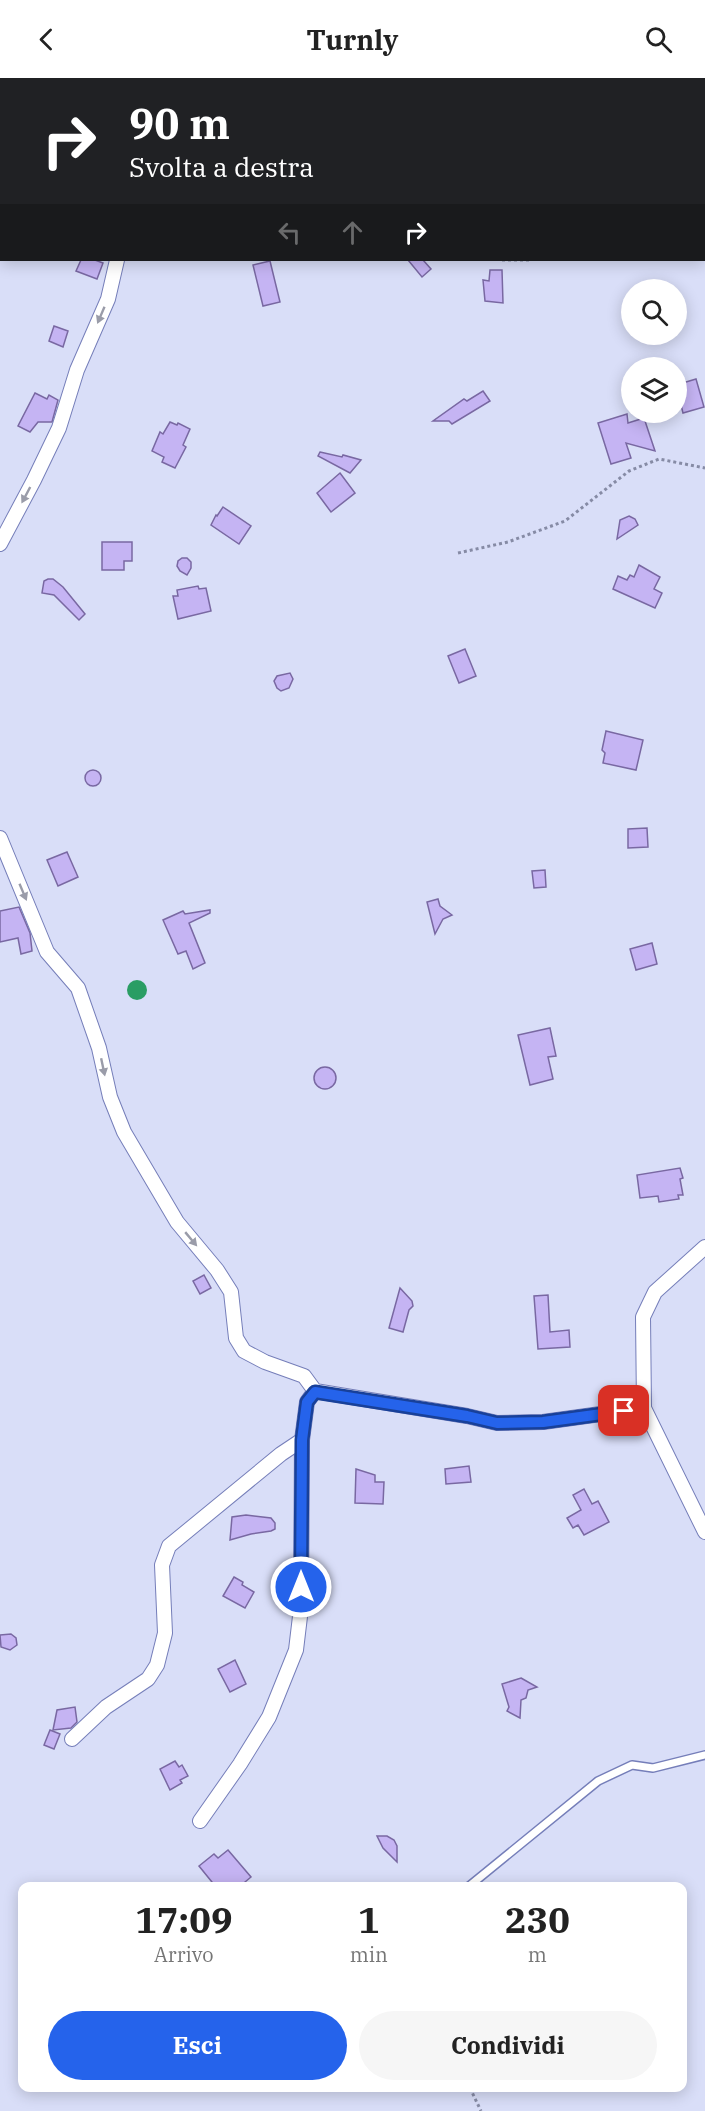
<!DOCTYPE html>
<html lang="it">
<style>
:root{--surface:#fff;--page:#f6f6f6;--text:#222;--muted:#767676;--accent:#2563eb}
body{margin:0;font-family:"IBM Plex Serif",serif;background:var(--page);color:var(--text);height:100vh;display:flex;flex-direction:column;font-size:22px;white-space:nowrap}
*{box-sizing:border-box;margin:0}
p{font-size:20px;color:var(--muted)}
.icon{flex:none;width:33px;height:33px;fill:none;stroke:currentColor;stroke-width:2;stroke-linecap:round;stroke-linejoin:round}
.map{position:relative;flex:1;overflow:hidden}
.drawer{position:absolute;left:18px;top:1804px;width:669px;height:210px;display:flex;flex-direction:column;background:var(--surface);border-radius:12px;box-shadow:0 3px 15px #0003}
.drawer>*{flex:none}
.guide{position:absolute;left:0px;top:0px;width:705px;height:183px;box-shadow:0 3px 15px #0003;background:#202124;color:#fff;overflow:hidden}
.buttons{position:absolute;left:621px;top:201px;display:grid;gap:12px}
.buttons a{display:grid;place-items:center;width:66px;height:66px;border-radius:50%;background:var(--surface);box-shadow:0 3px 15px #0003;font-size:30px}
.pin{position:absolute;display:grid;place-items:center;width:51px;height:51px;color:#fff;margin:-26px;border-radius:12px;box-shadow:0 3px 9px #0006}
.me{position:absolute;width:66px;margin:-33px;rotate:0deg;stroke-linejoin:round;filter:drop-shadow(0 0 4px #0008)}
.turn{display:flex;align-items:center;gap:21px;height:126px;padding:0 30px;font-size:27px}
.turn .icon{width:78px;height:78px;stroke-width:2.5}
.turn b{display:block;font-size:42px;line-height:51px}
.lanes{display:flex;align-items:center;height:57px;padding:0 30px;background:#0003;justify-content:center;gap:30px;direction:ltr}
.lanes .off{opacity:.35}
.eta{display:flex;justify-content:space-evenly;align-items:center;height:102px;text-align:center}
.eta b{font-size:36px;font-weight:700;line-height:42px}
.button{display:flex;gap:12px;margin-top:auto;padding:12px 30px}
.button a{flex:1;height:69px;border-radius:36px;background:var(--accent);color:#fff;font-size:24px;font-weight:700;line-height:69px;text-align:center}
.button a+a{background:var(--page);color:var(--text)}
header{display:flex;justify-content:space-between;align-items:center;height:78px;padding:0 30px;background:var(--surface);font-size:27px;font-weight:700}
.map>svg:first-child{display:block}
.water{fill:#2a9d64}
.building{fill:#c5b4f3;stroke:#7968a2;stroke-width:1.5}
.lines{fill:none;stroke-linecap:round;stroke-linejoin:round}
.service-casing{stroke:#757eb9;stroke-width:10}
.minor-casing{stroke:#757eb9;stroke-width:16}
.path{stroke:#868ba5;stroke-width:3;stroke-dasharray:3 3;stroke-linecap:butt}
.service{stroke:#fff;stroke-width:7}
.minor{stroke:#fff;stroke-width:14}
.oneway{fill:#9a9ca9}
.route-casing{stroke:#184099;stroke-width:15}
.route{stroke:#2563eb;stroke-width:10}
</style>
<header><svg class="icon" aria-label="back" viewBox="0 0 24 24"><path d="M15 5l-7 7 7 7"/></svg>Turnly<svg class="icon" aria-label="search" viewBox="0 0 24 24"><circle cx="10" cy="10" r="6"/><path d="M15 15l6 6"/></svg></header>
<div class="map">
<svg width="705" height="2033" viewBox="0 0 705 2033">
<rect width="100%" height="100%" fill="#d9def8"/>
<circle class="water" cx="137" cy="912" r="10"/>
<g class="building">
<polygon points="81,182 95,182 103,185 97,201 76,193"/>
<polygon points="408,182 423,182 431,191 422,199"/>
<polygon points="270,183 280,224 263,228 253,187"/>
<polygon points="490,192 502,192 503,225 485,223 483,202 489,203"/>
<polygon points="54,248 68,253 63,269 49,263"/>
<polygon points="696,301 704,329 683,335 676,307"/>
<polygon points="483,313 490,323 452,346 449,343 433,343 464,321 467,323"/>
<polygon points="35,315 47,321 49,317 58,322 52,344 38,344 30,354 18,348"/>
<polygon points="627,336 628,345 644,340 655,373 626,365 631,380 611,386 598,345"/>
<polygon points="170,344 177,347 178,345 190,351 183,367 186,369 175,390 162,384 164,379 152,373 160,354 163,356"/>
<polygon points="320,374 342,379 343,377 361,382 350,395 318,378"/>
<polygon points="340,395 355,415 331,434 317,415"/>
<polygon points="223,429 251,448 239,466 211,447 216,437 217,438"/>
<polygon points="629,438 635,441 638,447 617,461 620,442"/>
<polygon points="102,464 132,464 132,483 124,483 124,492 102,492"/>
<polygon points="182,480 187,480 191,484 191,490 187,497 180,493 177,488 178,483"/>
<polygon points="639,487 660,499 654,511 662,515 655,530 613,511 618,498 627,502 630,497 634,499"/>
<polygon points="48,501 53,501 63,509 85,536 79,542 54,517 42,515 44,503"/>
<polygon points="198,508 199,511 206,510 211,533 178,541 173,518 178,518 177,512"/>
<polygon points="465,571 476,598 459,605 448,578"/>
<polygon points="290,595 293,601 289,610 281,613 277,610 274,603 277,598"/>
<polygon points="606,653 643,662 636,692 603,685 605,675 602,672"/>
<circle cx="93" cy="700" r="8"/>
<polygon points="647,750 648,769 628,770 628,751"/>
<polygon points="67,774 78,799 58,808 47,782"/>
<polygon points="545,792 546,809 534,810 532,793"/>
<polygon points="438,821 440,828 452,837 443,841 435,856 427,824"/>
<polygon points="19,829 30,855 32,873 21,876 18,860 0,864 0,833"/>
<polygon points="210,832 210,835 189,845 205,885 193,891 186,873 178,876 163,842 183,833 185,836"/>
<polygon points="652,865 657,886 636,892 630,871"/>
<polygon points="550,950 556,978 548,979 553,1001 530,1007 518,957"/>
<circle cx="325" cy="1000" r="11"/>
<polygon points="680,1090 683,1100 680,1101 683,1117 678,1117 679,1121 659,1124 658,1118 640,1120 637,1097"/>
<polygon points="204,1197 211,1210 200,1216 193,1203"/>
<polygon points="400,1210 412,1223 413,1228 409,1232 403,1254 389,1250"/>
<polygon points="548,1217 550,1254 569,1252 570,1269 538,1271 534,1218"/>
<polygon points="469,1388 471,1404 446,1406 445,1391"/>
<polygon points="356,1391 375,1397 375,1404 384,1404 383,1426 355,1425"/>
<polygon points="584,1411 592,1426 598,1423 609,1444 584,1457 578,1447 573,1450 567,1440 581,1432 573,1417"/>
<polygon points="246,1437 271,1440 275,1445 275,1451 271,1453 251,1456 230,1462 232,1439"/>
<polygon points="234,1499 243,1504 242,1507 254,1514 245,1530 223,1518"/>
<polygon points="11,1556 16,1560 17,1567 10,1572 1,1569 0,1557"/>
<polygon points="235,1582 246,1606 230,1614 218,1591"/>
<polygon points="521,1600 537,1609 528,1612 526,1620 521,1622 520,1640 507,1633 509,1629 502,1606"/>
<polygon points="75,1629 77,1644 71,1650 53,1652 57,1632"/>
<polygon points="50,1652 60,1656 54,1671 44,1667"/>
<polygon points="175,1683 179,1689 182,1687 188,1698 180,1702 182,1705 170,1712 160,1691"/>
<polygon points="377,1758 387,1758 394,1762 397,1768 397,1784 383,1770"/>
<polygon points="228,1772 251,1799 239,1809 216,1809 199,1788 214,1776 218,1780"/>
</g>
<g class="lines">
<g class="service-casing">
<polyline id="service" points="468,1809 598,1703 632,1687 653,1690 705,1677"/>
</g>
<g class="minor-casing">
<g id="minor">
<polyline points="163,2 164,0"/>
<polyline points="0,466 34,402 59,350 77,292 108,221 117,182"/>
<polyline points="0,760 47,874 78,910 99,970 110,1019 124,1054 177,1144 217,1192 231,1214 236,1260 244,1273 265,1284 304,1298 315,1313 467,1338 497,1345 543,1344 644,1330"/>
<polyline points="705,1169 655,1214 643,1239 644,1330 705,1454"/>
<polyline points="72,1661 106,1629 148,1601 157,1587 165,1555 162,1487 169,1468 281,1376 302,1362"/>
<polyline points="200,1743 240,1686 269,1639 296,1572 301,1530 302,1362 307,1324 315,1313"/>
</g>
</g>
<g class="path">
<polyline points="667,2 668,0"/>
<polyline points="502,182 532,182"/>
<polyline points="458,475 508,464 565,443 629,393 659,381 705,390"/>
<polyline points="470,2010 481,2033"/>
</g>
<use href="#service" class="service"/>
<use href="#minor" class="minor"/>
</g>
<defs><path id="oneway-solid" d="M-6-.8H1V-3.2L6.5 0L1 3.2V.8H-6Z" transform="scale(1.5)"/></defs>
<g class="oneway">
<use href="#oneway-solid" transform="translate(101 237) rotate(113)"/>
<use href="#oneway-solid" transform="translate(26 417) rotate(118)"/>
<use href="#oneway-solid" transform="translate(23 814) rotate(67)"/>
<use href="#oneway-solid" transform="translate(103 989) rotate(78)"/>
<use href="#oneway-solid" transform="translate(191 1161) rotate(50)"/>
</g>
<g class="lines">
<g class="route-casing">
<polyline id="route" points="301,1509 302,1362 307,1324 315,1314 467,1338 497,1345 543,1344 624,1333"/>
</g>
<use href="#route" class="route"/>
</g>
</svg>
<div class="buttons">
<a><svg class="icon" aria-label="search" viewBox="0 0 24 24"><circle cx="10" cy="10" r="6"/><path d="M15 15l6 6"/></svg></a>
<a><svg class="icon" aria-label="layers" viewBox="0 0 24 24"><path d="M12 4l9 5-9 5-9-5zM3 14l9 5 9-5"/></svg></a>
</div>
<div class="pin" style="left:624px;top:1333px;background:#d93025"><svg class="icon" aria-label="arrive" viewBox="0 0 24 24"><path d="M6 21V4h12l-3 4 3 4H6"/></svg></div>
<svg class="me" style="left:301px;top:1509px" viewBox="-20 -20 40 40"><circle r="17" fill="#2563eb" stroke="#fff" stroke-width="3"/><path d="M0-11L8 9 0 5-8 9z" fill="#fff"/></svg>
<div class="guide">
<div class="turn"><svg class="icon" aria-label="right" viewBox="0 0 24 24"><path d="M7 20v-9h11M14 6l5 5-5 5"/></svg><div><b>90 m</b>Svolta a destra</div></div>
<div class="lanes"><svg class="icon off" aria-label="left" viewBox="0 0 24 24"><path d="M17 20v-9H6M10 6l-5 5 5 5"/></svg><svg class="icon off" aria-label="ahead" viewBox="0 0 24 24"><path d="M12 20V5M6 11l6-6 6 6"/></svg><svg class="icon" aria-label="right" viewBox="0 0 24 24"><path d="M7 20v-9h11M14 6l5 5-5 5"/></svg></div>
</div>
<section class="drawer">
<div class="eta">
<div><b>17:09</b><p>Arrivo</p></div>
<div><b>1</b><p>min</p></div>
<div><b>230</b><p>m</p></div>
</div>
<div class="button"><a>Esci</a><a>Condividi</a></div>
</section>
</div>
